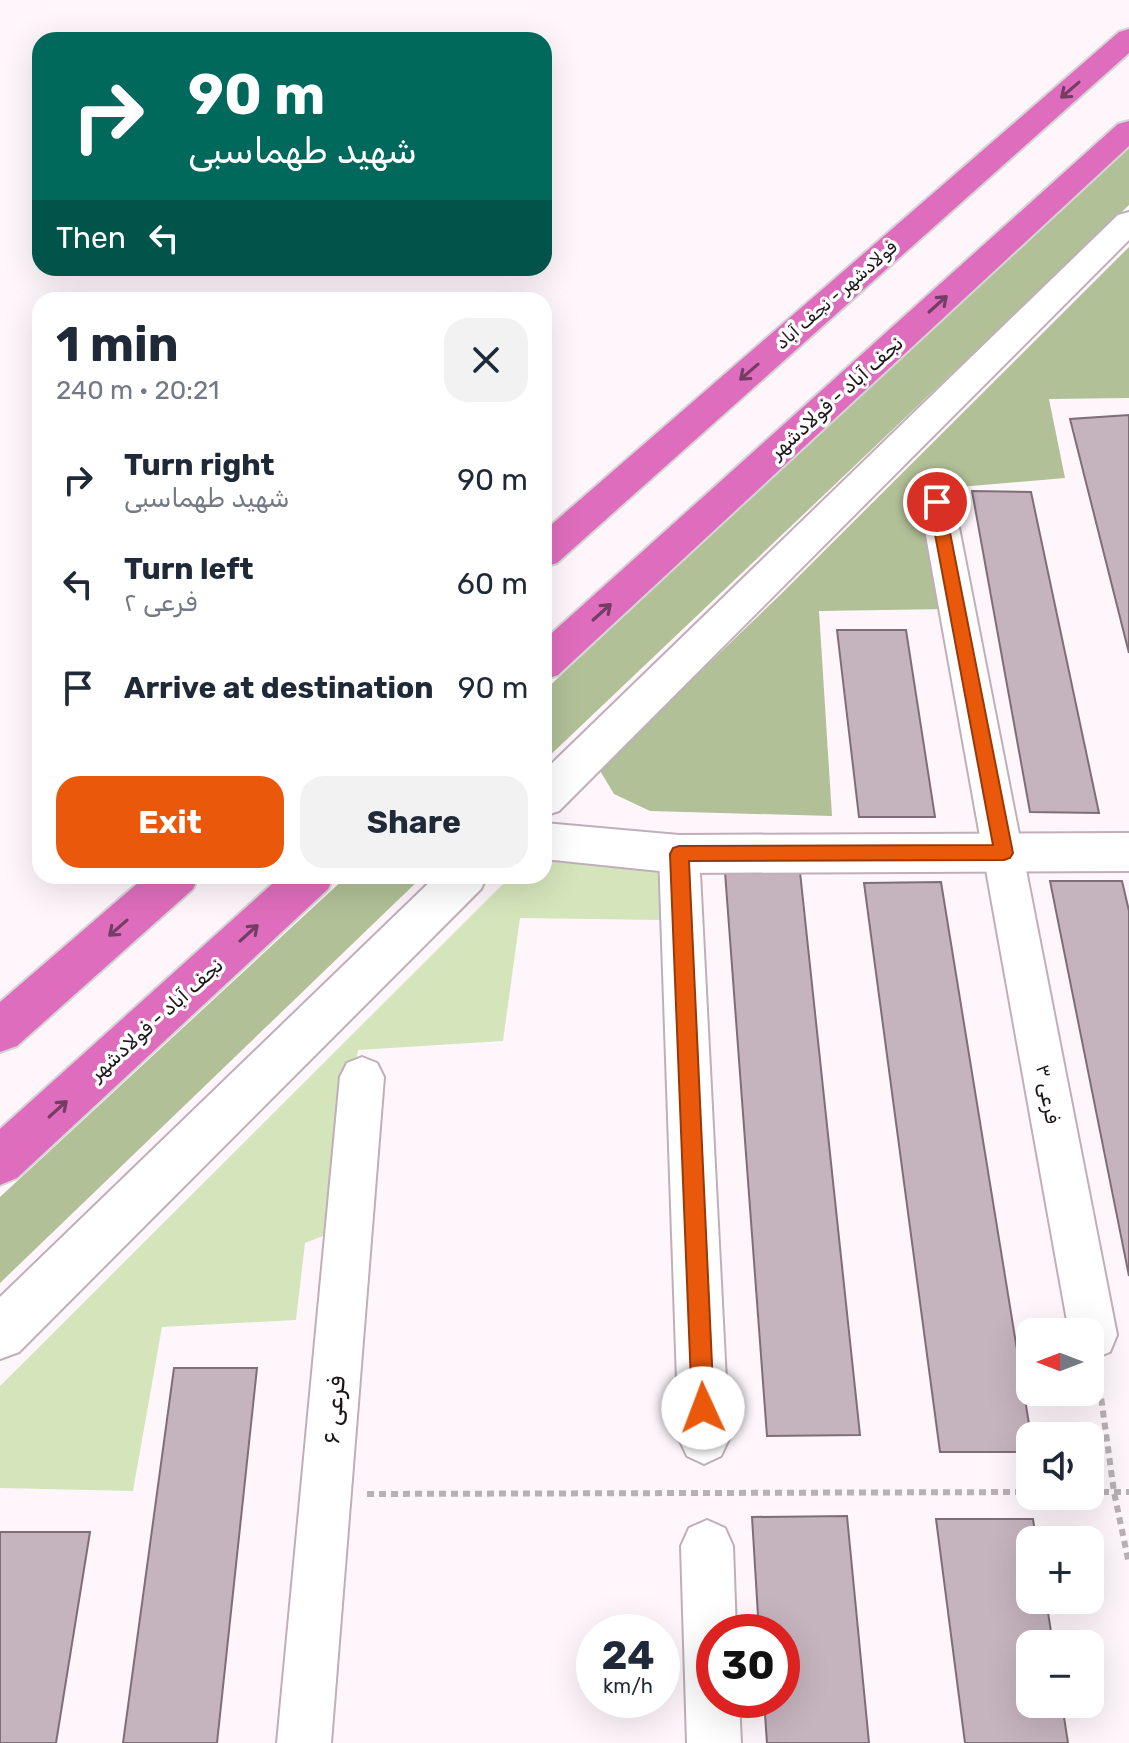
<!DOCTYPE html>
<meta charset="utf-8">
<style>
:root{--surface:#fff;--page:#f2f2f3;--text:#1f2937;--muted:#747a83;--accent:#ea580c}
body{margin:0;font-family:Rubik,Vazirmatn,sans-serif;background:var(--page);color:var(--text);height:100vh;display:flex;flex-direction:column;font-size:30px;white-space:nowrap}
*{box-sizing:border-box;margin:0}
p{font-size:26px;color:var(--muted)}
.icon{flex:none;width:44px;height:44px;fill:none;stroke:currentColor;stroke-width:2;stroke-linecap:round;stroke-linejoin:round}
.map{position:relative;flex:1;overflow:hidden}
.details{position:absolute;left:32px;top:292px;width:520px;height:592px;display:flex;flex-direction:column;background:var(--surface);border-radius:24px;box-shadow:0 8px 32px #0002}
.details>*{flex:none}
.guide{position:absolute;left:32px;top:32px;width:520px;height:244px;border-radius:24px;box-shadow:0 8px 32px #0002;background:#00695c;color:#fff;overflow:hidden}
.needle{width:52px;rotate:270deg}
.buttons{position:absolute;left:1016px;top:1318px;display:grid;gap:16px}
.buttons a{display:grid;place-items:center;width:88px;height:88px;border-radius:16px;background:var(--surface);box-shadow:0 8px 32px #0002;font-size:40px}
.speed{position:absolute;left:576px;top:1614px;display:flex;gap:16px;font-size:40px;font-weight:700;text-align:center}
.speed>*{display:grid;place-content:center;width:104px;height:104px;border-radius:50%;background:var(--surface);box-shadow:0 8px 32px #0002;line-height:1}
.speed small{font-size:20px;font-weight:400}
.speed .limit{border:12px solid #d22;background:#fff;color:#111}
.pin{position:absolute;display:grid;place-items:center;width:68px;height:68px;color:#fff;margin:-34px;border:4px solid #fff;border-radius:50%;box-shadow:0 2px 8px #0007}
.me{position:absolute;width:88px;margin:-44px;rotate:358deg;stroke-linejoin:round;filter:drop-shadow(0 0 6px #0008)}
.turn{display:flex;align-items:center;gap:28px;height:168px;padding:0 24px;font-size:36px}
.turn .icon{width:104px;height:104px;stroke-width:2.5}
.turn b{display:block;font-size:56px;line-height:68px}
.then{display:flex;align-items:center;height:76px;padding:0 24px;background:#0003;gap:16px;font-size:30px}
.round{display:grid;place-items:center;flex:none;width:84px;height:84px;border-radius:24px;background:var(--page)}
.overview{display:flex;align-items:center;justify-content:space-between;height:136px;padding:0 24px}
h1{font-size:48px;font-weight:700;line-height:60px}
.cta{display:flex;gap:16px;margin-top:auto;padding:16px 24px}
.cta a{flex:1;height:92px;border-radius:24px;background:var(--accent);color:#fff;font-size:32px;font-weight:700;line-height:92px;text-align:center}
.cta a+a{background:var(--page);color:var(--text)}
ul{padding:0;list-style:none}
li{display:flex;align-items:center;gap:24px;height:104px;padding:0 24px}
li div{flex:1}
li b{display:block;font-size:30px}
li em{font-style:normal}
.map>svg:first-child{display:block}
.green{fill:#d5e5bb}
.forest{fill:#b1c097}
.building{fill:#c5b3be;stroke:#7f6e78;stroke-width:2}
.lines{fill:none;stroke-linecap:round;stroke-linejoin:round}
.street-casing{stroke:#c0aeb9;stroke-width:4}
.secondary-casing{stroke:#c0aeb9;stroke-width:4}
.highway-casing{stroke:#d6d5d6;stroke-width:4}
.path{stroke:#b7b0b5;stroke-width:6;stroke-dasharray:7 5;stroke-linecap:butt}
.street{fill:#fff;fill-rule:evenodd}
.secondary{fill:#fff;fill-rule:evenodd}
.highway{fill:#df6dbd;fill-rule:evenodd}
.oneway{stroke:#743e64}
.route{fill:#ea580c;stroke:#983908;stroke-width:2}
.labels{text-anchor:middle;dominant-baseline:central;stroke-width:7;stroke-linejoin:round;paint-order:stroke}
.far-street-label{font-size:18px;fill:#1d171b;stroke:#fff}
.street-label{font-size:20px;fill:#1d171b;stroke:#fff}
.near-street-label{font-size:24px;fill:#1d171b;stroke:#fff}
</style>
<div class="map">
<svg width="1129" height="1743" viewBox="0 0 1129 1743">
<rect width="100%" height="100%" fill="#fef6fb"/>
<polygon class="green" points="575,855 663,860 662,920 520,918 503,1041 358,1050 325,1235 305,1243 296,1320 162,1327 133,1491 0,1488 0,1386 501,886 514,876 544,876 544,863"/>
<g class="forest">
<polygon points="1129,144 1129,205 544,761 544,691"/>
<polygon points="1129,247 1129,398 1049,399 1065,478 925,490 948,609 819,611 832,816 650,811 614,794 599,769 780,595"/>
<polygon points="347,876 423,876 0,1283 0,1197"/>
</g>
<g class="building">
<polygon points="1129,415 1129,653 1070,419"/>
<polygon points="972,491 1031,492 1099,813 1030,812"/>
<polygon points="837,630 906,630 935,817 859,817"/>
<polygon points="725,872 800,872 860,1435 767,1436"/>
<polygon points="1050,881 1122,881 1129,911 1129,1276"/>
<polygon points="941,882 1031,1436 1030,1452 940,1452 864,883"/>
<polygon points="174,1368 257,1368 217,1743 123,1743"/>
<polygon points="847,1516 869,1743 767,1743 764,1700 782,1700 782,1632 759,1632 752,1517"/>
<polygon points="936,1519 1033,1519 1036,1540 1030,1540 1030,1600 1046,1600 1053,1644 1030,1644 1030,1704 1062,1704 1068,1743 965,1743"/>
<polygon points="0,1532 90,1532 56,1743 0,1743"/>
</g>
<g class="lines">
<g class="street-casing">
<g id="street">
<polygon points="937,490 949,493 954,502 1117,1335 1110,1352 1093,1359 1090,1358 1090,1332 1069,1332 920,502 925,493"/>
<polygon points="679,837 693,842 699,854 729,1439 721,1456 704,1464 687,1456 679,1439 659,854 665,842"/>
<polygon points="362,1057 377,1063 384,1077 331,1743 277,1743 340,1077 347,1063"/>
<polygon points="707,1520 725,1528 733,1546 736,1632 714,1632 714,1700 739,1700 741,1743 687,1743 681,1546 689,1528"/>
</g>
</g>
<g class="secondary-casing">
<g id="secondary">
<polygon points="1129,212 1129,240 559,811 544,816 544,771 1118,215"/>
<polygon points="544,823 679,835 1129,833 1129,871 679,873 544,859"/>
<polygon points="436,876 487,876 481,889 19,1352 0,1359 0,1297"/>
</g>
</g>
<g class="highway-casing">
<g id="highway">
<polygon points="1129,29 1129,53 557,563 544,567 544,531 1119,32"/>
<polygon points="1129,121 1129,146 558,675 544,680 544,640 1118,124"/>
<polygon points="146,876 199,876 193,889 17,1046 0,1052 0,1002"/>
<polygon points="281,876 334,876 328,889 17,1178 0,1185 0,1129"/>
</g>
</g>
<g class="path">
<polyline points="1098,1375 1114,1492 1129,1564"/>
<polyline points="1090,1492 1129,1492"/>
<polyline points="367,1494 1030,1492"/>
</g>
<use href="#street" class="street"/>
<use href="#secondary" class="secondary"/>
<use href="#highway" class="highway"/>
</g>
<defs><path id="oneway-shaft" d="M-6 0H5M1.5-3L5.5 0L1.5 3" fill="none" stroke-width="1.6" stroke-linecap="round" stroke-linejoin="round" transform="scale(2)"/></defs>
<g class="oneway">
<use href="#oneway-shaft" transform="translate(1070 90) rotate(139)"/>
<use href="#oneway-shaft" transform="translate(938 304) rotate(-42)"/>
<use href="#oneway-shaft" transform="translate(749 372) rotate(139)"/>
<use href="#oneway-shaft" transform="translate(602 612) rotate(-42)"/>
<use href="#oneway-shaft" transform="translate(118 928) rotate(139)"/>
<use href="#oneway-shaft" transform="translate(249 933) rotate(-42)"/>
<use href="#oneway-shaft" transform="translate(58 1109) rotate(-42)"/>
</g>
<polygon class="route" points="937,497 944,502 1013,853 1010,858 1004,860 689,861 714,1408 711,1416 703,1419 695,1416 692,1408 670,854 673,848 679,846 993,845 929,502"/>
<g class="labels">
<g class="far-street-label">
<text transform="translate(836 295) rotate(-41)">فولادشهر - نجف آباد</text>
</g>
<g class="street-label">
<text transform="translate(836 397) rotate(-42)">نجف آباد - فولادشهر</text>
<text transform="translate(156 1019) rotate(-42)">نجف آباد - فولادشهر</text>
<text transform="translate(1048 1094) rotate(80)">فرعی ۳</text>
</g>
<g class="near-street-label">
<text transform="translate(334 1410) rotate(-85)">فرعی ۶</text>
</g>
</g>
</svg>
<div class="buttons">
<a><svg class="needle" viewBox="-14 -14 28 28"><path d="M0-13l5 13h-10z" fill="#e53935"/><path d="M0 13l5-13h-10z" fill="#747a83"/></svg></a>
<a><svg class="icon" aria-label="sound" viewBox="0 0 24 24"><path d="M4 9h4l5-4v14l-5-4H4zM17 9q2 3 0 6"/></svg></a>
<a>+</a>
<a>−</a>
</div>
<div class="speed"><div>24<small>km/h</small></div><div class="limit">30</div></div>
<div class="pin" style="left:937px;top:502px;background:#d93025"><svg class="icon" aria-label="arrive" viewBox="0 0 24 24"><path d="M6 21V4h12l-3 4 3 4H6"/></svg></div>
<svg class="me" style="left:703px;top:1408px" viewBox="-20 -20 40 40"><circle r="19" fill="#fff"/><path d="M0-13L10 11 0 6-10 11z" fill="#ea580c"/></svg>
<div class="guide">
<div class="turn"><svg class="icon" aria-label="right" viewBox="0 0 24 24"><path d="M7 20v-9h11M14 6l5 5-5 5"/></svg><div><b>90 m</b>شهید طهماسبی</div></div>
<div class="then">Then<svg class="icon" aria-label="left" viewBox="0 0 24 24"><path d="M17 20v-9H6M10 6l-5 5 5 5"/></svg></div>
</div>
<section class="details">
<div class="overview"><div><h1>1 min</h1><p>240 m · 20:21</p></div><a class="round"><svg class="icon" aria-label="close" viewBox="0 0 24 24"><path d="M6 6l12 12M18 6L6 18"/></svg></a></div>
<ul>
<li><svg class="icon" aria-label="right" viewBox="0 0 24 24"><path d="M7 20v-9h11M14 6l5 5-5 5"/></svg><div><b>Turn right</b><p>شهید طهماسبی</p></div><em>90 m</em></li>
<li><svg class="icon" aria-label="left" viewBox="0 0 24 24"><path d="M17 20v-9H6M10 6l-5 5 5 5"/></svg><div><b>Turn left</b><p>فرعی ۲</p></div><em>60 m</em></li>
<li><svg class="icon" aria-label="arrive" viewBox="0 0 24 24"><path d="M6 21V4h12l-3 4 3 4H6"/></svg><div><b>Arrive at destination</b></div><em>90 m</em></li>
</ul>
<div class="cta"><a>Exit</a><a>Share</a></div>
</section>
</div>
